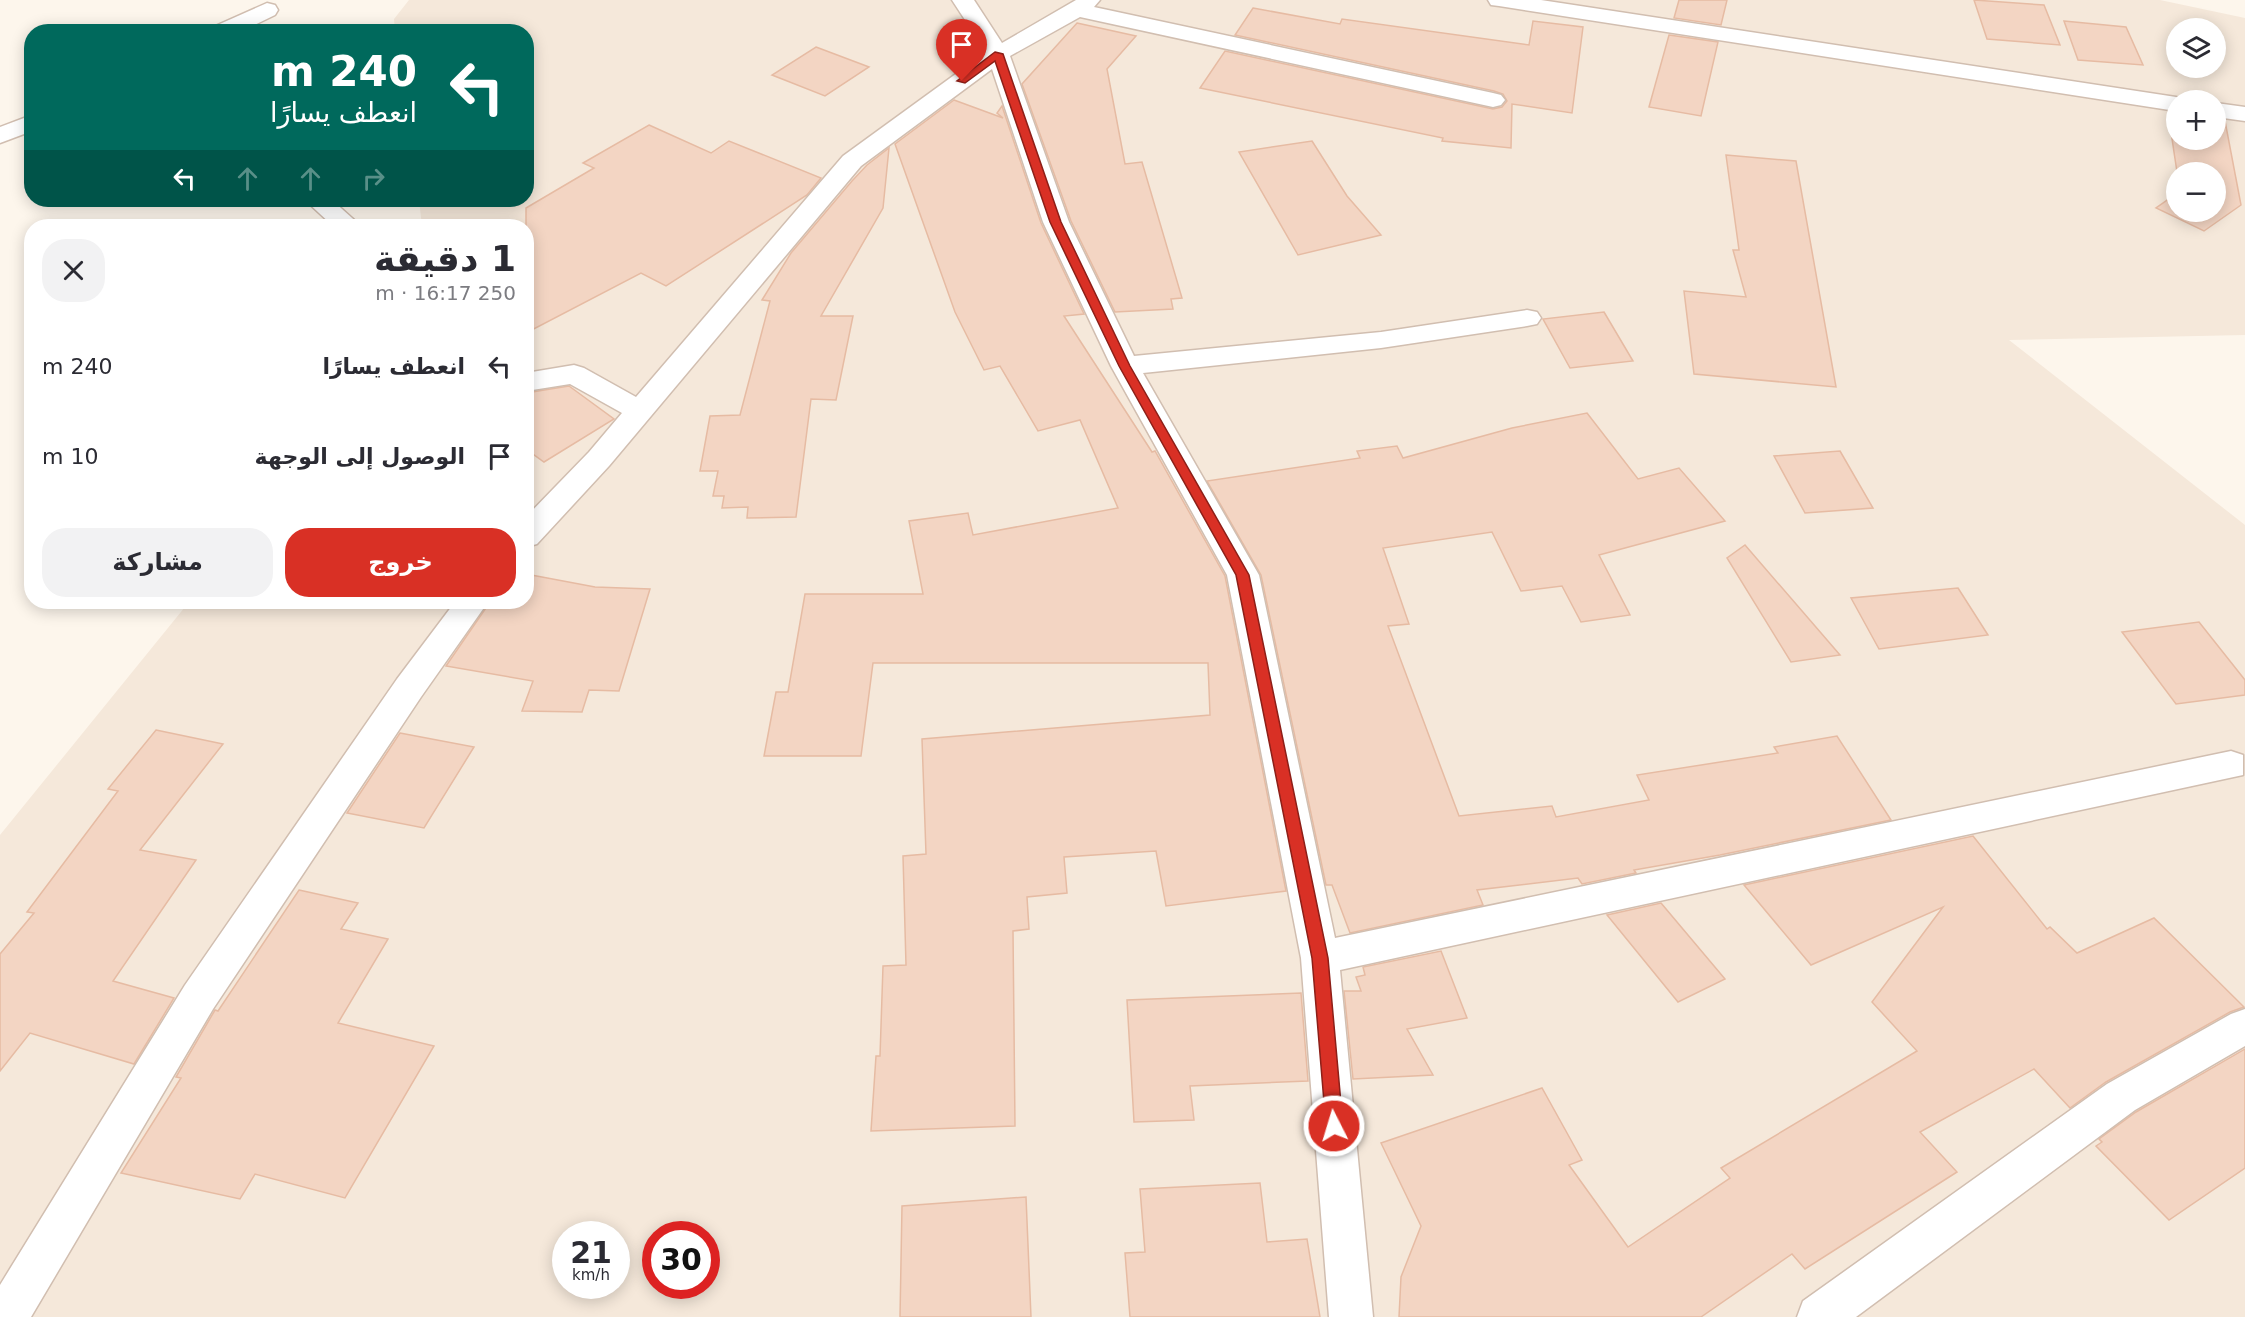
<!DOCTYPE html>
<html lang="ar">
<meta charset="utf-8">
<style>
:root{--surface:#fff;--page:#f2f2f3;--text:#2b2b33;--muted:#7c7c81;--accent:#d93025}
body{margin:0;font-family:"DejaVu Sans","Noto Naskh Arabic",sans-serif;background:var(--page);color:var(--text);direction:rtl;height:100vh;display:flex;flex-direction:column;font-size:22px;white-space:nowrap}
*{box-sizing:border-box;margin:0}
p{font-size:20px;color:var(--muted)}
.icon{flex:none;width:33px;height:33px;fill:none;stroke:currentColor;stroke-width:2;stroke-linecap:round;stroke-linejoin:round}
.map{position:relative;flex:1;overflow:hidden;direction:ltr}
.panel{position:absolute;left:24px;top:219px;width:510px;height:390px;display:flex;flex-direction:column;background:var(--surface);border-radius:24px;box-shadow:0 3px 15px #0003;direction:rtl}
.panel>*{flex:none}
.banner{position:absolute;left:24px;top:24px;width:510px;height:183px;border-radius:24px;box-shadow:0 3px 15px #0003;direction:rtl;background:#00695c;color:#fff;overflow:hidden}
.fabs{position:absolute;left:2166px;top:18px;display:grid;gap:12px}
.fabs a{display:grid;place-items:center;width:60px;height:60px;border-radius:50%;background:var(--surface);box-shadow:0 3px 15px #0003;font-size:30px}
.speed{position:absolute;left:552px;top:1221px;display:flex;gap:12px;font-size:30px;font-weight:700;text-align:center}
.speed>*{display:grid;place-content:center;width:78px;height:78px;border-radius:50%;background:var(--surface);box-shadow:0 3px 15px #0003;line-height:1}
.speed small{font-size:15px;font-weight:400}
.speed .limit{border:9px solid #d22;background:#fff;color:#111}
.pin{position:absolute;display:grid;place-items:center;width:51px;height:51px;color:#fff;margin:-62px -26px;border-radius:50% 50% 50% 0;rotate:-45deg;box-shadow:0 0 6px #0007}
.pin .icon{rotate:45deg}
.me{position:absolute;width:66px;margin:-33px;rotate:355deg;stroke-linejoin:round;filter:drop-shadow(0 0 4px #0008)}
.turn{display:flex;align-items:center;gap:21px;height:126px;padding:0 18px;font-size:27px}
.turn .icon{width:78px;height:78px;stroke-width:2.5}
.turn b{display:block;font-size:42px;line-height:51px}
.lanes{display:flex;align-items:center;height:57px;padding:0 18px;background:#0003;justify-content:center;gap:30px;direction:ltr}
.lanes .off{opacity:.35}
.round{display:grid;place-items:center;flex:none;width:63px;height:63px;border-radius:24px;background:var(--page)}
.overview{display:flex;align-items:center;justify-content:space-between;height:102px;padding:0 18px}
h1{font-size:36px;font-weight:700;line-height:45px}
.primary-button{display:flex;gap:12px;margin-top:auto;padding:12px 18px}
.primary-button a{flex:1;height:69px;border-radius:24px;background:var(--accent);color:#fff;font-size:24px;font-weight:700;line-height:69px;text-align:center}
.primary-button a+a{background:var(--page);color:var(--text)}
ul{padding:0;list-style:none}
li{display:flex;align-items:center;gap:18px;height:90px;padding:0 18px}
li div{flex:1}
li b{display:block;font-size:22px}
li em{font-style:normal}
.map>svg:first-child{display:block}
.residential{fill:#f5e8da;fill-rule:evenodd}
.building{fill:#f3d5c3;stroke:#e6bba3;stroke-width:1.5}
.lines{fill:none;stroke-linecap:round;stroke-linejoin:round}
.minor-casing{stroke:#d1beb0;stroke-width:3}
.minor{fill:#fff;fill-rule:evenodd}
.route{fill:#d93025;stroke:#8d1f18;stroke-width:1.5}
</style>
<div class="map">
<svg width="2245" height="1317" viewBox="0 0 2245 1317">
<rect width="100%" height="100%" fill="#fdf6ec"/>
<path class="residential" d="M409 0H2160L2245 18V335L2009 340 2245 525V1317H0V835L189 602H526V226H422L419 200H526V32L395 31 394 19ZM2176 28H2216V68H2176ZM2176 100H2216V140H2176ZM2176 172H2216V212H2176ZM566 1234H616V1286H566ZM656 1234H706V1286H656Z"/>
<g class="building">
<polygon points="1679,0 1727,0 1721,25 1674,18"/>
<polygon points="1974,0 2044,5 2060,45 1987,39"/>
<polygon points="1253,8 1340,24 1342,19 1529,45 1533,21 1583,27 1572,113 1512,104 1511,148 1442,141 1443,138 1200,88 1225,51 1493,109 1502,107 1507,101 1503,94 1494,91 1235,35"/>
<polygon points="2064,21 2126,27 2143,65 2078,60"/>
<polygon points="1077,23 1136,36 1107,69 1125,164 1142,162 1182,298 1171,299 1173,309 1115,312 1071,221 1022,84"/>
<polygon points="1669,35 1718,42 1701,116 1649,107"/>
<polygon points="816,47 869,67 825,96 772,75"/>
<polygon points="954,100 1003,118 997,113 1002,106 1041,223 1084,314 1064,316 1152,452 1155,451 1225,576 1286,891 1166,906 1156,851 1064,857 1067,893 1027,897 1029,929 1013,931 1015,1126 871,1131 876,1056 880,1056 883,966 906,965 903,856 926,854 922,739 1210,715 1208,663 873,663 861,756 764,756 776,692 788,692 805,594 923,594 909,521 968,513 973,535 1118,508 1080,420 1038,431 1000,366 984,370 955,312 895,144"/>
<polygon points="2168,112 2176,113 2176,140 2216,140 2216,119 2225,121 2241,205 2204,231 2156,208 2176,194 2176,212 2216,212 2216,172 2177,172"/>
<polygon points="649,125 711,153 729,141 821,178 807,195 666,286 641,273 526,333 526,208 594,168 583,163"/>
<polygon points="1312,141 1347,196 1381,235 1298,255 1239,152"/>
<polygon points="889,148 883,208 821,316 853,316 836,400 811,399 796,517 747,518 748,507 722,508 724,496 713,496 718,471 700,471 710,416 740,415 770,301 762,300 791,253 852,181 867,165"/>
<polygon points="1726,155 1796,161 1836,387 1694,374 1684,291 1746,297 1733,250 1739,250"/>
<polygon points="1604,312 1633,361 1570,368 1543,319"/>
<polygon points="569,386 614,419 544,462 526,449 526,393"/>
<polygon points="1587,413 1638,479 1679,468 1725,521 1599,555 1630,615 1581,622 1562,586 1521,591 1492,532 1383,548 1409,624 1388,626 1459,816 1552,806 1556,817 1649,800 1637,775 1778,753 1774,747 1837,736 1891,820 1720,855 1634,870 1636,873 1582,884 1578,878 1477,890 1483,905 1350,933 1332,885 1326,885 1261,575 1207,481 1360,458 1357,451 1397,446 1403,458 1512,428"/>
<polygon points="1840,451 1873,508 1805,513 1774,456"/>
<polygon points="1745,545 1840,655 1791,662 1727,558"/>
<polygon points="526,574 595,587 650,589 619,691 589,690 582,712 522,711 533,681 446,666 490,602 526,602"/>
<polygon points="1958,588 1988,635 1879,649 1851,598"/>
<polygon points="2199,622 2245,680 2245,695 2176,704 2122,632"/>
<polygon points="156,730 223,744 140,850 196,860 113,981 174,998 134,1064 30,1033 0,1071 0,954 34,913 27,912 118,791 108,789"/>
<polygon points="400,733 474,747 424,828 347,813"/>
<polygon points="1973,836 2047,929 2050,927 2077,953 2154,918 2244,1007 2230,1012 2106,1082 2070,1108 2034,1069 1920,1132 1957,1172 1805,1269 1792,1254 1701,1317 1399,1317 1401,1277 1421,1226 1381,1143 1542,1088 1582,1160 1569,1165 1628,1247 1730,1178 1721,1168 1917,1051 1872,1002 1943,907 1811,965 1744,885"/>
<polygon points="299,890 358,903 341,929 388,939 338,1023 434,1046 345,1198 255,1174 240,1199 121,1173 181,1078 176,1077 215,1010 218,1011"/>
<polygon points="1661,903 1725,979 1678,1002 1607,915"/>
<polygon points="1441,951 1467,1018 1407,1029 1433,1075 1353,1079 1344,991 1361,991 1356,977 1365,975 1363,967"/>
<polygon points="1301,993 1308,1081 1190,1086 1194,1120 1134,1122 1127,1000"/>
<polygon points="2245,1049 2245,1168 2169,1220 2096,1146 2102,1142 2099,1139 2136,1112"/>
<polygon points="1260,1183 1267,1242 1307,1239 1320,1317 1130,1317 1125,1253 1145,1252 1140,1189"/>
<polygon points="1026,1197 1031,1317 900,1317 902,1206"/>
</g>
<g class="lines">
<g class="minor-casing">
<g id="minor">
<polygon points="952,0 974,0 1002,43 1076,0 1100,0 1094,7 1493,93 1501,95 1505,100 1501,105 1493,107 1080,17 1010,56 1069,222 1134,356 1381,332 1527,310 1537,312 1541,318 1537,324 1527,326 1381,348 1143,373 1259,575 1335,938 2231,751 2243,755 2243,775 1340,970 1373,1317 1329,1317 1301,958 1227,575 1111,366 1043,222 992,69 861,166 609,466 537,544 526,547 526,517 589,452 622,413 570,384 526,391 526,373 574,365 584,368 636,397 843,156 986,52"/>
<polygon points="1488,0 1541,0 2176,97 2185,100 2176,100 2176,111 1499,6 1491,5"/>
<polygon points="267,3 275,5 278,10 275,15 240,32 210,32 213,27"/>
<polygon points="2216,103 2245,107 2245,121 2216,117"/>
<polygon points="32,115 32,131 0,143 0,127"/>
<polygon points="305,200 332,200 361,226 333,226"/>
<polygon points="455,602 488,602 421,697 213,1009 31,1317 0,1317 0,1285 185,985 397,679"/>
<polygon points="2245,1009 2245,1046 2135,1110 1856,1317 1797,1317 1803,1301 2107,1084 2231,1014"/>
</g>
</g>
<use href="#minor" class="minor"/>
</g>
<polygon class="route" points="995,52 1003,54 1061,222 1130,366 1249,575 1328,958 1343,1126 1340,1131 1334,1134 1328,1131 1326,1126 1312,958 1236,575 1119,366 1050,222 995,61 965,83 957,81"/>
</svg>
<div class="fabs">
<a><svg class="icon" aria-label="layers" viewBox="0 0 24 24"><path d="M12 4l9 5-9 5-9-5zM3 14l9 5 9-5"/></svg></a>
<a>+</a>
<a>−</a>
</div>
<div class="speed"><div>21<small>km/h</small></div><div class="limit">30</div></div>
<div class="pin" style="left:962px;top:81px;background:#d93025"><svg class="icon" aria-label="arrive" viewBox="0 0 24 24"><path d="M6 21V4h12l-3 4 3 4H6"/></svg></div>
<svg class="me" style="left:1334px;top:1126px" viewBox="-20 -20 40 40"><circle r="17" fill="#d93025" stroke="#fff" stroke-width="3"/><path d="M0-11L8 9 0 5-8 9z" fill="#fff"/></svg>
<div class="banner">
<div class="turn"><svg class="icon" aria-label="left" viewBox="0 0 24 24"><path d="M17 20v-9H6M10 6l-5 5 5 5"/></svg><div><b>240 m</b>انعطف يسارًا</div></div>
<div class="lanes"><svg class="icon" aria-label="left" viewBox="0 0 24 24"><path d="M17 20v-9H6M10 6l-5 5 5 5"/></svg><svg class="icon off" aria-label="ahead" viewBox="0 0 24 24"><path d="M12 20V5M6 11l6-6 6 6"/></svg><svg class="icon off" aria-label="ahead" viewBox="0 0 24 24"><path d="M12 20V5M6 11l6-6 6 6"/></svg><svg class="icon off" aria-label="right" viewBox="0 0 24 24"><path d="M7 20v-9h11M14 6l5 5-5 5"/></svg></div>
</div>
<section class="panel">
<div class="overview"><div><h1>1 دقيقة</h1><p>250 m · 16:17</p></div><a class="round"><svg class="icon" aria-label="close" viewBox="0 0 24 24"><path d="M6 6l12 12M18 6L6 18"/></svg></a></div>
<ul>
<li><svg class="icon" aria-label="left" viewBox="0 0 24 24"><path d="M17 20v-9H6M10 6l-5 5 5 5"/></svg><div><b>انعطف يسارًا</b></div><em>240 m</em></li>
<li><svg class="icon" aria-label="arrive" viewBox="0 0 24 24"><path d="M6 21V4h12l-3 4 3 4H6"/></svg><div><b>الوصول إلى الوجهة</b></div><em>10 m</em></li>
</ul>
<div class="primary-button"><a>خروج</a><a>مشاركة</a></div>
</section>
</div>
